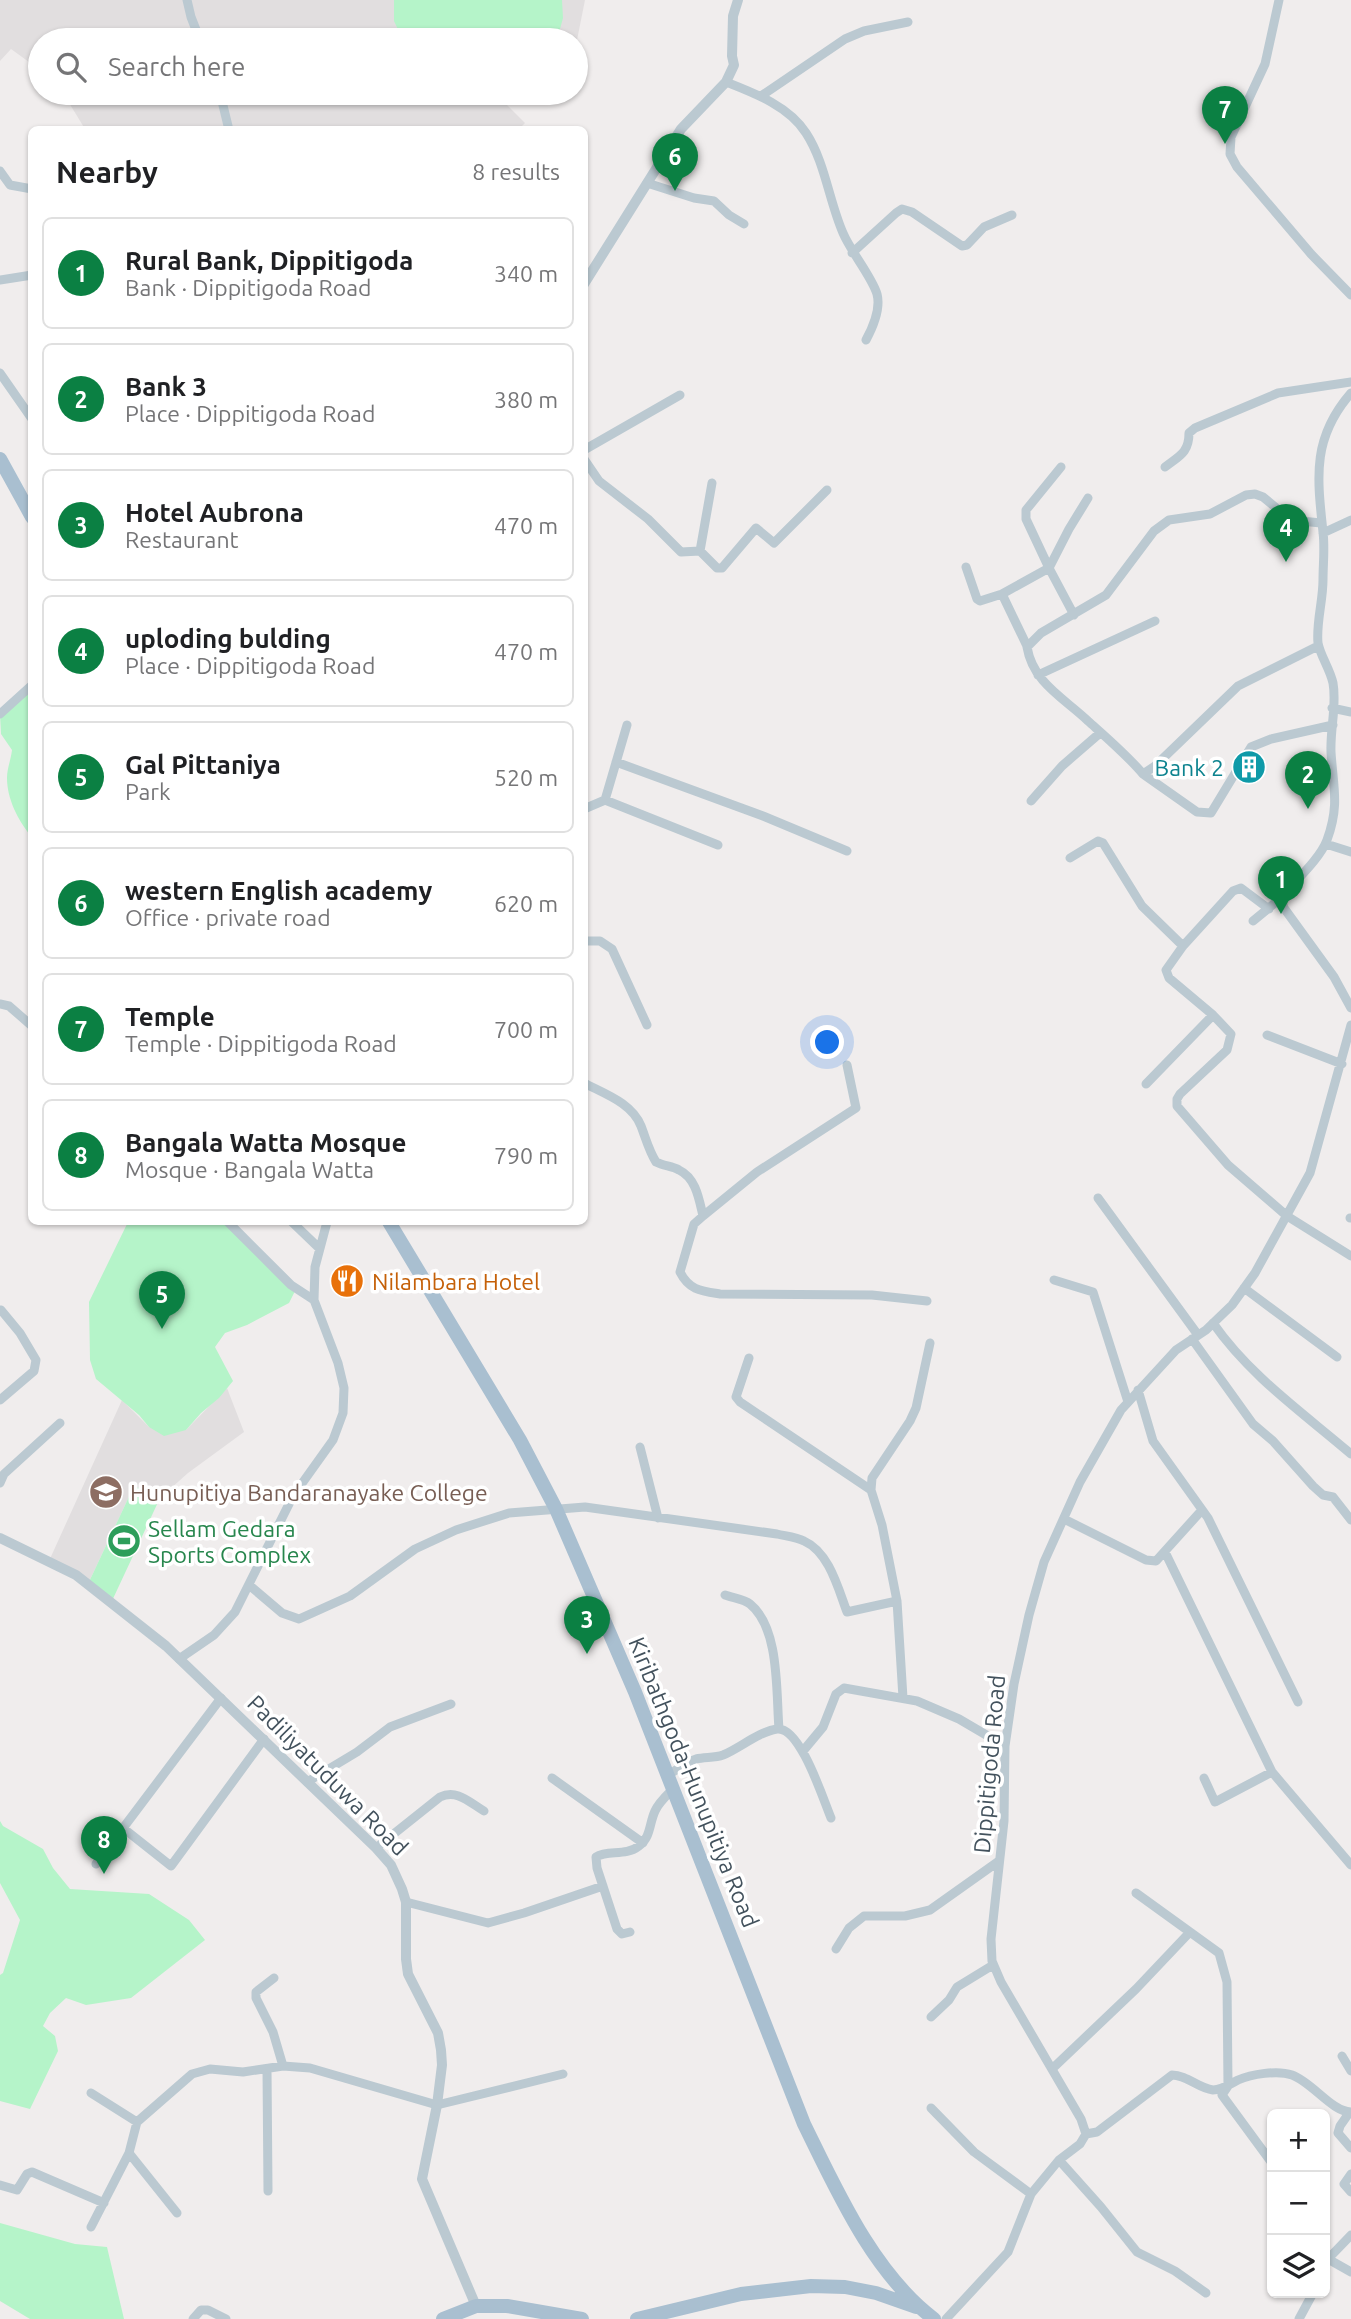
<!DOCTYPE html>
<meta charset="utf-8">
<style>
:root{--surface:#fff;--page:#f2f2f2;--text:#202124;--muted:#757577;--line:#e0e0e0;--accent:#0b8043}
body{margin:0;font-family:Ubuntu,sans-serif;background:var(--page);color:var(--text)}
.controls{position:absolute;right:21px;bottom:21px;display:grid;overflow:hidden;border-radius:10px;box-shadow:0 2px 5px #0004}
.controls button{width:63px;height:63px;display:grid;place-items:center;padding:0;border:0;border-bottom:2px solid var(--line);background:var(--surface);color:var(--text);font:35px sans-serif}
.you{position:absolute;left:828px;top:1043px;width:24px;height:24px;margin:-18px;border:5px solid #fff;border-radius:50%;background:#1a73e8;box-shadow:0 0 0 10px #1a73e833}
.badge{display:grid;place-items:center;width:46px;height:46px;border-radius:50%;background:var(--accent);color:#fff;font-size:23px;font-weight:700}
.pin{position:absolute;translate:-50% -58px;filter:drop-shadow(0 2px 4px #0008)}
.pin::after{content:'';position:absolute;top:37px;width:24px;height:21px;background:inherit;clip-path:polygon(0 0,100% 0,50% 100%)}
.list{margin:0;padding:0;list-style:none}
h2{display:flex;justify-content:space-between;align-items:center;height:91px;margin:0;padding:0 28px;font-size:30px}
h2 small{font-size:23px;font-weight:400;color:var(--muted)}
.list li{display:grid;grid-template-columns:46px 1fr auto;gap:21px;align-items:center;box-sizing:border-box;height:112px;margin:0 14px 14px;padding:0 14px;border:2px solid var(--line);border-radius:10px}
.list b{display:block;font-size:26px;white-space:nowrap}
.list p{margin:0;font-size:23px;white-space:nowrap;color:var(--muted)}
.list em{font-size:23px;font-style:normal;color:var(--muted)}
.icon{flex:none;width:38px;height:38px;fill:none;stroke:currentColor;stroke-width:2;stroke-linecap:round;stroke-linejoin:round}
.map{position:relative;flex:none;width:1351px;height:2319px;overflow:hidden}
.search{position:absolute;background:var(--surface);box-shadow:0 2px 5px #0004;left:28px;top:28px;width:560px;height:77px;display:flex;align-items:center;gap:18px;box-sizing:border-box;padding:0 24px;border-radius:38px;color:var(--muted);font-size:26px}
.panel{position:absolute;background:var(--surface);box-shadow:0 2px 5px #0004;left:28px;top:126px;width:560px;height:1099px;border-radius:10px}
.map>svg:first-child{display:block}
</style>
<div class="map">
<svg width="1351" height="2319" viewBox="0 0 1351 2319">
<rect width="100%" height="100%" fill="#f0eded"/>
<path fill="#e1dedf" d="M0,0H585L576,45V40H40V70L11,49L0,61Z
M63,93H524L507,105L525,123L518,130L482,129L479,127L472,130L85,129Z
M227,1388L244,1432L188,1473L160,1498L134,1486L88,1584L49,1561L122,1400L149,1427L186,1430Z"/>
<path fill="#b5f4c9" d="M394,0H562L563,18L557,40H403L394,21Z
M31,685V836C18,820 7,799 7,778C7,769 11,759 12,750L1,734L0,714Z
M128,1222H225L296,1289L289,1303L247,1325L225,1333L215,1347L233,1381L219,1398L201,1413L186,1430L164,1436L149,1427L139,1415L96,1379L90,1360L89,1302Z
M134,1486L160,1498L111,1603L88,1584Z
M0,1821L3,1826L43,1849L53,1868L70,1889L149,1894L189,1920L205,1940L131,1998L86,2005L66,1998L50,2013L43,2026L55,2036L58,2051L30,2109L0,2101V1975L3,1973L20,1920L0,1883Z
M0,2223L75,2244L107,2247L124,2319H30L0,2301Z"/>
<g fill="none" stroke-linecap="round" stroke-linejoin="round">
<path stroke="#bbc9d1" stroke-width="9" d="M187,0L191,17L200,40
M1279,0L1265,64L1231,137L1230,154L1237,167L1311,254L1351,295
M726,82C754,93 789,106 806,133C825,162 829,201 843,233C851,252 872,277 877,294C881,309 873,327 866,340
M220,93L229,130
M761,96L845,39L864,31L908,22
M0,171L10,185L32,189
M647,183L694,198L714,201L729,215L744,224
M852,253L896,213L902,209L912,212L962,246L967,245L984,227L1012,215
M0,280L32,275
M0,373L32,419
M1351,393C1312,438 1317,476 1323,532C1325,548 1323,564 1323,580C1323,601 1316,623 1318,643C1320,655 1330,669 1333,683C1337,705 1330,729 1331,752C1333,786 1340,805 1327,840C1320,859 1294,882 1281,898L1284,908L1334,977L1351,1008
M584,450L680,395
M584,459L599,481L648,519L681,552L700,551L717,568H722L756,528L774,543L827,490
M1165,467C1179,456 1189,453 1189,433L1195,428L1278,393L1351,382
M1323,533L1351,520
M700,551L712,483
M966,567L977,599L980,601L1002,594
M1074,615L1049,568L1069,529L1088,498
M1027,646L1002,594L1049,568L1026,519V510L1061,467
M1318,646L1238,686L1155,766L1143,774C1127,755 1107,738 1088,721C1064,698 1033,683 1027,647L1041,633L1106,595L1154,531L1169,520L1210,514L1246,495L1255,494L1263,497L1291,520L1321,523
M1038,675L1155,621
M1332,708L1351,712
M0,714L32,685
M616,762L763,816L847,851
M1143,774L1197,812L1211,813L1251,747L1271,739L1333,725
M605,800L718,845
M1031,801L1062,766L1100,733
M584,809L605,800L627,725
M1326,844L1351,852
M1070,858L1098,841L1103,843L1142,906L1183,946
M1269,909L1241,888L1233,891L1183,946L1166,970L1169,978L1213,1015L1231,1034L1227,1050L1180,1094L1177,1099V1106L1228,1165L1287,1216L1351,1256
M1253,921L1281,898
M584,941H600L612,949L647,1025
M0,1004L9,1006L32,1026
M1267,1035L1342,1064
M584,1083C605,1094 632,1103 641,1126C646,1139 649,1151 656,1162C664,1166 672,1166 679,1170C696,1178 699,1199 703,1216L757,1172L856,1108L847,1065
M1146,1084L1213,1015
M1098,1198L1198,1335
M703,1216L694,1224L680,1272C689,1290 701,1291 720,1294L872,1295L927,1301
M1350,1218H1351
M228,1222L291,1285L314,1300
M292,1222L319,1248
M1054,1280L1093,1292L1128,1402
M1244,1288L1337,1357
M1213,1323C1250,1376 1302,1412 1351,1454
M1192,1339L1253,1424L1273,1441L1313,1486L1323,1495L1333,1497L1351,1520
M749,1358L736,1397L740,1402L871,1490
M1138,1390L1153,1441L1208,1518L1298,1702
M0,1400L34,1371L36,1360L20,1333L1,1310
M640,1447L658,1518
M0,1483L4,1474L60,1423
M1064,1519L1146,1560L1156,1561L1202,1510
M1165,1552L1272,1772L1351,1865
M249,1585L282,1613L299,1619L350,1596L415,1549L456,1530L509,1513L585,1507L777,1534C785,1536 796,1537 804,1541C829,1552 838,1588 847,1612L897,1601L903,1698
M725,1595C733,1598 744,1599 750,1604C780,1628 776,1693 779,1729
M897,1601L882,1525L871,1490L872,1478L910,1421L916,1408L930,1343
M179,1659L214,1635L235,1612L293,1496L333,1440L343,1413L344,1388L338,1363L314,1300L315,1267L327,1222
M803,1751L823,1727L836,1694L844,1688L917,1701L959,1719L1005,1746
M668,1775C677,1770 686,1762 696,1759C705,1757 715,1758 723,1755C740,1748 758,1732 777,1729C800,1726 823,1799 831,1818
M552,1778L643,1843
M1204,1778L1215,1802L1272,1772
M307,1782L357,1752L390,1727L451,1704
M123,1828L171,1866L264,1739
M376,1848L440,1797C457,1789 469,1802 484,1811
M96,1864L221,1698
M1136,1893L1219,1953L1227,1982L1228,2086L1222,2095L1272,2163
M406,1902L488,1923L524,1913L603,1886
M630,1932L622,1934L617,1929L597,1868L596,1857C608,1849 625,1857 639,1846C651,1837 649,1824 655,1811C659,1802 666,1796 673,1789
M836,1949L849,1928L864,1916H905L930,1910L999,1861
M274,1978L256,1992V1998L273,2032L283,2066
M931,2017L949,2000L957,1987L993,1965
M1342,2056L1351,2071
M267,2069L268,2191
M1052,2069L1136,1989L1190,1932
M91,2093L137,2122L192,2074L210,2069L243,2072L283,2066L310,2068L437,2105L563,2074
M931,2108L974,2152L1031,2194
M1349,2113L1340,2126L1338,2133L1351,2148
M1086,2134L1097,2132L1172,2075C1187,2075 1198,2088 1213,2090C1222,2090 1230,2084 1238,2080C1251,2074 1278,2070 1292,2075C1312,2082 1332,2112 1351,2112
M129,2153L177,2213
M1059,2160L1101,2207L1137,2252L1175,2271L1206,2293
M1351,2174L1344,2184L1351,2192
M0,2185L17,2190L27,2174L32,2172L104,2203
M91,2227L129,2153L137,2122
M1328,2259L1351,2272
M1325,2262L1351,2235
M193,2319L201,2310H208L226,2319
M946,2319L1008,2252L1031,2194L1059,2160L1080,2144L1086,2134L1081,2119L1001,1982L992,1961L991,1939L1004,1821L1005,1746L1014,1684L1029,1615L1044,1562L1080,1482L1121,1410L1176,1350L1206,1330L1232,1305L1255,1273L1310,1173L1351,1025
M1299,2319L1313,2293"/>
<path stroke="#bbc9d1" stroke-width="10" d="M584,284L681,129L726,82L734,65L732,56L733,16L738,0
M0,1538L76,1575L166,1646L376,1848L391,1865L402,1889L406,1902V1959L408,1974L438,2033L441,2050L442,2065L437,2105L422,2179L476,2306"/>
<path stroke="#a9bfd0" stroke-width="14" d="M0,459L32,517
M389,1222L520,1440L556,1509L635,1692L804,2124C837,2191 873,2273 934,2319
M443,2319L476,2306H507L582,2319
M637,2319L741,2294L811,2286L845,2287L876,2293L916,2307"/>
</g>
<defs>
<g id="building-disc" transform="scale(1.75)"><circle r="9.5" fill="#0f9aa8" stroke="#fff"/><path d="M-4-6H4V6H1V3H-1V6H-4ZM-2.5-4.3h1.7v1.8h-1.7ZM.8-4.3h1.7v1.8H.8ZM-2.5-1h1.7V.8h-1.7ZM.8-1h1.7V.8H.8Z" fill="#fff"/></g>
<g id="restaurant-disc" transform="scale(1.75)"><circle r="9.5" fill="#e8710a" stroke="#fff"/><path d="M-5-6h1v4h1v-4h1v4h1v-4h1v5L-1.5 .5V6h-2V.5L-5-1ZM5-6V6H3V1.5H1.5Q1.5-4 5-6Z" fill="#fff"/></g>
<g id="school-disc" transform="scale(1.75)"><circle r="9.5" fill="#8d6e63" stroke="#fff"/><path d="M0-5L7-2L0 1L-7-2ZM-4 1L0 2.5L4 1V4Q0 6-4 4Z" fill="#fff"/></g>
<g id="stadium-disc" transform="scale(1.75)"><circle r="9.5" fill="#2e9e5b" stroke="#fff"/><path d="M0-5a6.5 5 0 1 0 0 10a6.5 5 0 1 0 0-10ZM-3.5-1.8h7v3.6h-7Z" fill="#fff"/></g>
</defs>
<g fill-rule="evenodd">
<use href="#building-disc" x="1249" y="767"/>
<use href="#restaurant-disc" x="347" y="1281"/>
<use href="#school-disc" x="106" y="1492"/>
<use href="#stadium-disc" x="124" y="1541"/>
</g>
<g text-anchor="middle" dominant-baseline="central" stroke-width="7" stroke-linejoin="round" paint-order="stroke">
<g font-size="23" fill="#0d838f" stroke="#fff" text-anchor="end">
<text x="1224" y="767">Bank 2</text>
</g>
<g font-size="23" fill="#c56008" stroke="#fff" text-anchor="start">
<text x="372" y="1281">Nilambara Hotel</text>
</g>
<g font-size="23" fill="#785e54" stroke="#fff" text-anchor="start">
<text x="130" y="1492">Hunupitiya Bandaranayake College</text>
</g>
<g font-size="23" fill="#27864d" stroke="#fff" text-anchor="start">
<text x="148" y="1528">Sellam Gedara<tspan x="148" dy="26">Sports Complex</tspan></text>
</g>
<g font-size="23" fill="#43525d" stroke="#fff">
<text transform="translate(989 1764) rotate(-85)">Dippitigoda Road</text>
<text transform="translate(328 1775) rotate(45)">Padiliyatuduwa Road</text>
<text transform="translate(694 1782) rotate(68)">Kiribathgoda-Hunupitiya Road</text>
</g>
</g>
</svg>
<div class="controls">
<button>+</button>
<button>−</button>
<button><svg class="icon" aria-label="layers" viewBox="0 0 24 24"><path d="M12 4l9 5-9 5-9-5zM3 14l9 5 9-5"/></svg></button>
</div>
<div class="you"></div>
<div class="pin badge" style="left:1281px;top:914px">1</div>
<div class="pin badge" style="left:1308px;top:809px">2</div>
<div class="pin badge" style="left:587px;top:1654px">3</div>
<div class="pin badge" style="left:1286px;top:562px">4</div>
<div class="pin badge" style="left:162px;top:1329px">5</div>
<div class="pin badge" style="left:675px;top:191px">6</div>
<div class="pin badge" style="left:1225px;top:144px">7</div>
<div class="pin badge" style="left:104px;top:1874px">8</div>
<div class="search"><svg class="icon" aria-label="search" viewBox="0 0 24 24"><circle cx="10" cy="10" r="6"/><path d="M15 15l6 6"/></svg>Search here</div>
<section class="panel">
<h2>Nearby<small>8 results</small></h2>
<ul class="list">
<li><span class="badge">1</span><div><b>Rural Bank, Dippitigoda</b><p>Bank · Dippitigoda Road</p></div><em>340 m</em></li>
<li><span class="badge">2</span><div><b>Bank 3</b><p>Place · Dippitigoda Road</p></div><em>380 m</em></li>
<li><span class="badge">3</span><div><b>Hotel Aubrona</b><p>Restaurant</p></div><em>470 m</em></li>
<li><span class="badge">4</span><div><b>uploding bulding</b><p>Place · Dippitigoda Road</p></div><em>470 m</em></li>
<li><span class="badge">5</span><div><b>Gal Pittaniya</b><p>Park</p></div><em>520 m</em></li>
<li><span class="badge">6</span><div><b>western English academy</b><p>Office · private road</p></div><em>620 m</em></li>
<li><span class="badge">7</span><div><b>Temple</b><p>Temple · Dippitigoda Road</p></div><em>700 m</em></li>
<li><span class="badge">8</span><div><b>Bangala Watta Mosque</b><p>Mosque · Bangala Watta</p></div><em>790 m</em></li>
</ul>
</section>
</div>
